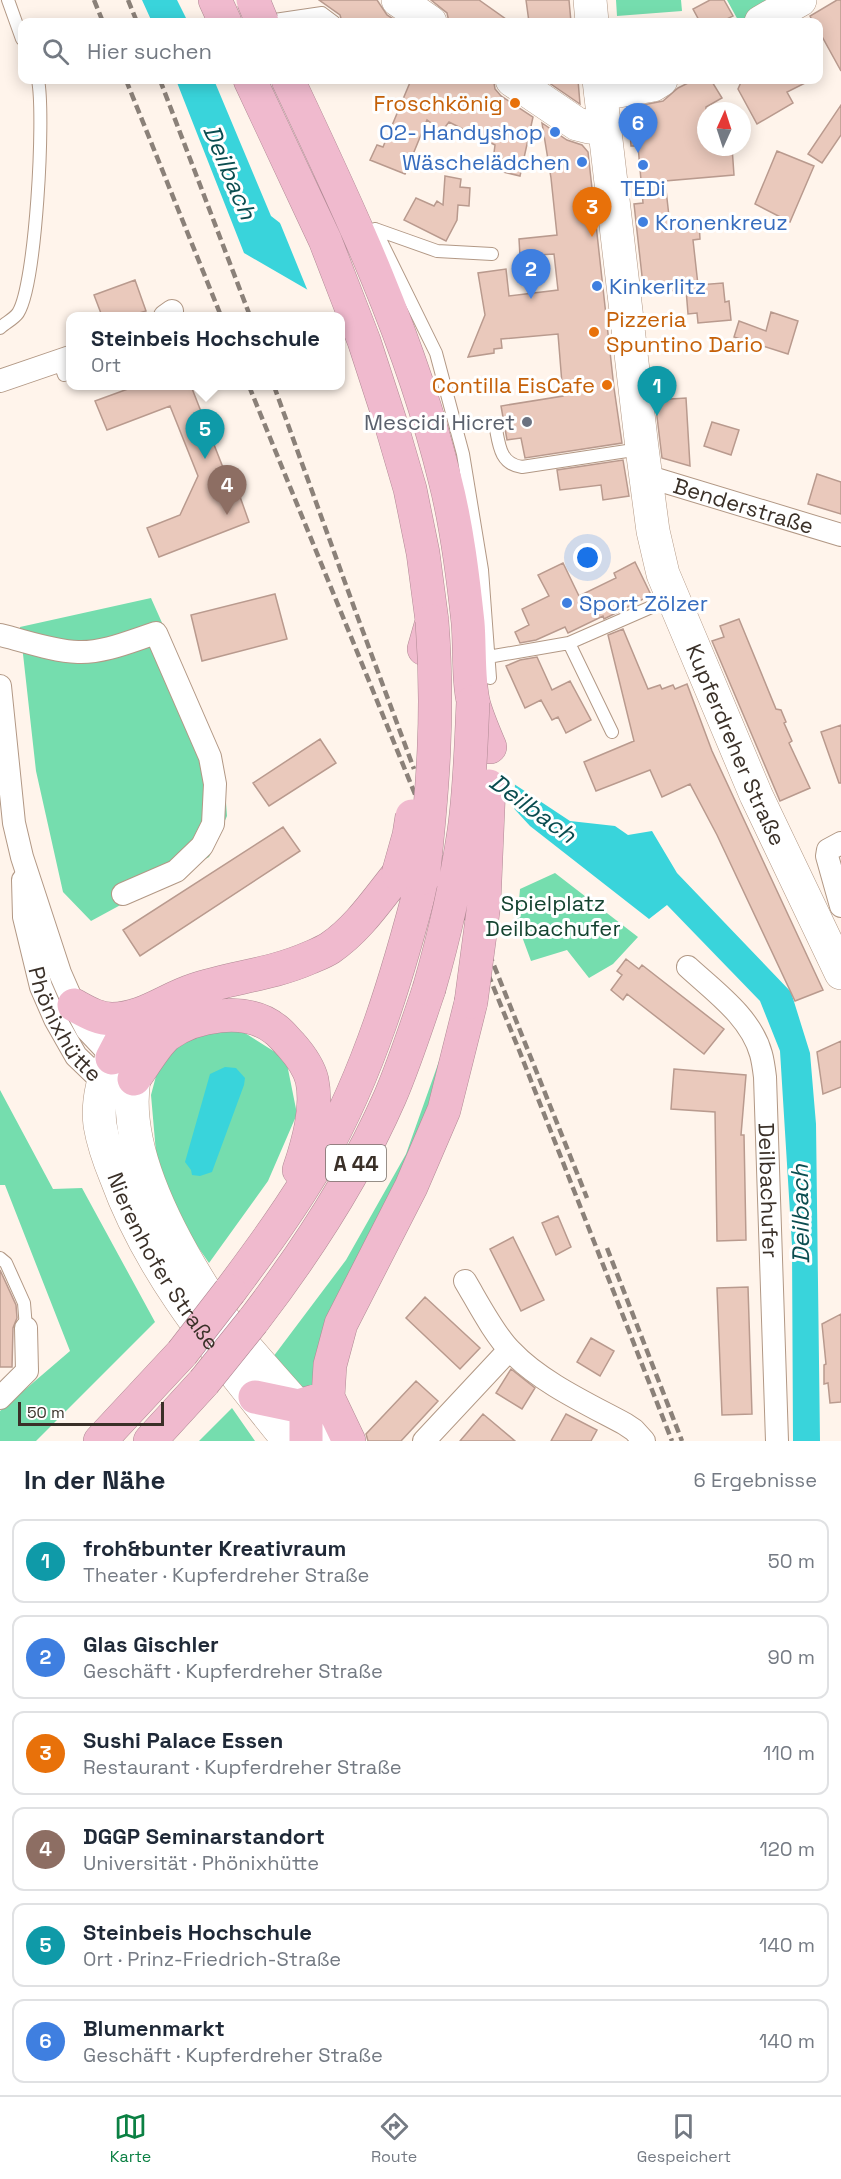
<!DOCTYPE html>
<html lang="de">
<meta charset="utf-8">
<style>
:root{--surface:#fff;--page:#f2f2f3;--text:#1f2937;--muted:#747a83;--line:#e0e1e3;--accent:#0b8043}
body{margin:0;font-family:"Space Grotesk",sans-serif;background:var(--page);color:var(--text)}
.compass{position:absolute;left:697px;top:102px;width:54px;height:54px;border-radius:50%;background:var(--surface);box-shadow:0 3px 15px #0003;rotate:3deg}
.scale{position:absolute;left:18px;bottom:15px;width:146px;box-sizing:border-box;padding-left:6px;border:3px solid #3a3028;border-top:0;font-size:16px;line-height:21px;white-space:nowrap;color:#3a3028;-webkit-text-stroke:4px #fff;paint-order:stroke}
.you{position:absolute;left:588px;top:558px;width:21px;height:21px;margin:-15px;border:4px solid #fff;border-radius:50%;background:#1a73e8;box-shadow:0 0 0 9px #1a73e833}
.badge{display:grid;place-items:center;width:39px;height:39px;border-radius:50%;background:var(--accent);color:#fff;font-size:20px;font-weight:700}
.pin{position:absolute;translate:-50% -50px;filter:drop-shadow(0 2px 3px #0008)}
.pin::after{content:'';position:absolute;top:32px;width:21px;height:18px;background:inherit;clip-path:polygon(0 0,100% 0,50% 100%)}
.popup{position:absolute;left:66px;top:312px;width:279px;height:78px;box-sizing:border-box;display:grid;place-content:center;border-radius:12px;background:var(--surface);filter:drop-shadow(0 2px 4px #0005);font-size:20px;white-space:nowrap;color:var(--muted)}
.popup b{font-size:22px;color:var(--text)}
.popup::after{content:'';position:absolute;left:50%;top:100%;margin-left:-12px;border:12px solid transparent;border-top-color:var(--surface)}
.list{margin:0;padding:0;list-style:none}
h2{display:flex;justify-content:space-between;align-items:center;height:78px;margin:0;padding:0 24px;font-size:26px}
h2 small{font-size:20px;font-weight:400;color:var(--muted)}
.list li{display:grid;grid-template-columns:39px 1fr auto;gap:18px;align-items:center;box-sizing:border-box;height:84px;margin:0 12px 12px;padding:0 12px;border:2px solid var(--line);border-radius:12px}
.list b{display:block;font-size:22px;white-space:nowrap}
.list p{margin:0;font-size:20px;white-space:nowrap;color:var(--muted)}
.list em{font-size:20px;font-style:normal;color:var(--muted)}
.icon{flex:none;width:33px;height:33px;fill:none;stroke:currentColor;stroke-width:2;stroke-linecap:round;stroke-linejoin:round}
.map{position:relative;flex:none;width:841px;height:1441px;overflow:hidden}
.search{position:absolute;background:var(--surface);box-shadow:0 3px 15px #0003;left:18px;right:18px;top:18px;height:66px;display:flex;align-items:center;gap:15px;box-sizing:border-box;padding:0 21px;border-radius:12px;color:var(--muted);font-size:22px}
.sheet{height:654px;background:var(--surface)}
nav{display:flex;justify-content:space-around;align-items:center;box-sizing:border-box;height:84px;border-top:2px solid var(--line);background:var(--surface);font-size:16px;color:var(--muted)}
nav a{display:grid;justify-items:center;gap:3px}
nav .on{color:var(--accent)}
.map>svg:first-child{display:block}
</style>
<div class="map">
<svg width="841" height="1441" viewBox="0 0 841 1441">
<rect width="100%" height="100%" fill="#fff4eb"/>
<path fill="#75ddae" d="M616,0H681L682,11L617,16Z
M727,0H778L739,22Z
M151,598L219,751L224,776L227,816L209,857L91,921L63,892L36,771L20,627Z
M555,873L638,937L613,964L589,978L567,950L531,961L517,923L520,889Z
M459,1005L458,1032L313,1389L305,1392L273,1357L346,1260L406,1154Z
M237,1028L286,1059L297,1114L268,1181L209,1263L180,1221L157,1164L151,1095L161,1057L193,1036Z
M0,1090L53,1189L82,1188L155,1322L36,1441H0V1411L70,1351L5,1185H0Z
M232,1408L255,1441H199Z"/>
<path fill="#39d4db" d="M142,0H177L188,22H152Z
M176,80H214L271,216L293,233L351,267L505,778L570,821L615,826L628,835L652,831L677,873L791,992L810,1053L816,1124L820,1441H793L792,1245L780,1051L760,1001L667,905L649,919L530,826L462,752L423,518L340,316L320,297L244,253Z
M225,1067L236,1068L245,1078L244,1085L212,1172L200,1176L192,1175L191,1170L185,1162L210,1074Z"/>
<path fill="#fff4eb" d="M278,218L294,231L353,265L385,331L443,513L462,635L507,777L515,782L514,813L459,753L420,519L340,331V316H330L318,299L309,294Z"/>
<path fill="#eac9bc" stroke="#b99a8e" stroke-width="1.5" d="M319,0H377L387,15L398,22H342L340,15Z
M431,0H479L510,22H449L447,13Z
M526,0H569L571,22H529Z
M710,0H724L733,16L721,22H700L693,9Z
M837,0H841V71L819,31V22H813L810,16Z
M411,80H490L494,83L495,89L501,96L533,117L520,176L499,171L502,155L494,153L495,145L449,122L442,131L427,120L405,174L370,160L377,145L383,147Z
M545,80H578L580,104Z
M694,80H711L722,98L706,107V147H732L734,175L665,181L670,225L699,222L700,239L693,240L698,285L723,283L725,302L729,301L731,320L698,323L697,313L688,314L686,289L644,294L634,204L643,203L638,146H631L628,108L663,101L678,88Z
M742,80H811L787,92L793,103L757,124L738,89Z
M841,105V135L822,163L808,154Z
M542,123L567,140L582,145L588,152L614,388L622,443L525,458L521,438L507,440L501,406L563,396L558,334L501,339L502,348L494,349V353L468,357L485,315L478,273L506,269L509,296L558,290L554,254L520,256L519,239L557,235L551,178Z
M777,151L814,166L790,222L755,204Z
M445,176L461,179L460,187L470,188L469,206L458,205L457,220L446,241L404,220L416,198L434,206L437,201L443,205Z
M135,280L146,311L129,316H102L94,295Z
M771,312L798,321L788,354L734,337L739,321L766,331Z
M136,386H191L233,493L238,491L249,522L159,557L147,528L180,515L198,476L170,406L107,430L95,401Z
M686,398L690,466L662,458L655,400Z
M712,422L739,430L731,455L704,446Z
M623,460L629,496L603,500L601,485L560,490L557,470Z
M817,474L841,482V514L808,504Z
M635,562L651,595L616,613L604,619L603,616L568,633L565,627L536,640L520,643L515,632L529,625L522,609L549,596L538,575L563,563L579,596L616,578L614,573Z
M275,594L287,639L202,661L191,615Z
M739,619L776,709L781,710L786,722L784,723L792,741L789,743L810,788L780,801L712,641L724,637L720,626Z
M623,629L648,689L660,685L662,689L673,685L675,689L687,684L712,751L823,990L795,1001L717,835L690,784L662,797L650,770L596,791L584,762L634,741L608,635Z
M537,657L552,690L570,681L591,720L566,733L558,717L552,720L541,700L525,708L506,666L520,660Z
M841,725V783H839L821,732Z
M320,739L336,763L269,806L253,783Z
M283,827L300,851L140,956L123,930Z
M626,959L639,969L642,965L724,1029L704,1054L627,994L623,1000L611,990L622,975L617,971Z
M841,1041V1087L823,1094L817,1052Z
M674,1069L746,1075L741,1135H744L746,1240L717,1241L715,1112L671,1109Z
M558,1216L571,1247L556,1255L542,1223Z
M513,1237L544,1300L521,1311L490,1249Z
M0,1270L16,1305L17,1318L13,1328L12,1367H0Z
M748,1287L752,1414L722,1415L717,1288Z
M425,1297L480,1348L460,1369L406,1318Z
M841,1314V1402L830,1403L828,1383L824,1384V1365L826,1364L822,1324Z
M591,1338L614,1351L600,1376L577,1362Z
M511,1369L535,1388L522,1409L496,1393Z
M416,1381L438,1401L401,1441H368L366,1434Z
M483,1414L515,1441H460Z
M566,1414L597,1430L591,1441H551Z"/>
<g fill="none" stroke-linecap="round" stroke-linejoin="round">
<g stroke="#b29885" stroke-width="14">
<path id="lane" d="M8,0L22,39
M261,22L322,13L334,22
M375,229L436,353L463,454L482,570L490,678
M375,229L437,251L492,254
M0,328C5,323 14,319 18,313C36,285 45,115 38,80
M59,361L64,375
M495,424C499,443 499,464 522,467L640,449
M569,643L612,732
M488,657L569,643L672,598
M0,1258L6,1263L24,1303L26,1328"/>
</g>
<g stroke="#b29885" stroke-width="24">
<g id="street">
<path d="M165,316L172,311"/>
<path d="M0,381L70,357"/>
<path id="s1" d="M646,476L841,535"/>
<path d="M0,635C25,641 52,651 78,652C104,653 131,641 156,633L210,757L215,784L213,824L202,846L176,871L123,894"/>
<path d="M0,686L14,823L22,857L60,973L74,1005L87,1030L120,1065"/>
<path d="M841,843L828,850L827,856L841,906"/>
<path id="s2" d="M23,880L24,917L41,987L55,1019L76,1056L102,1081L116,1080"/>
<path id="s3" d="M688,967C714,991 751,1017 761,1054C763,1061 764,1069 765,1077L777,1441"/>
<path d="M465,1281C477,1301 495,1336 511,1351C540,1382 588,1404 625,1424L634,1430L644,1441"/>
<path d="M0,1398L27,1371L26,1328"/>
<path d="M424,1441L509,1350"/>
</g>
</g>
<g stroke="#b29885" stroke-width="34">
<g id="secondary">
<path d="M398,0L430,22"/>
<path d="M590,0L592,22"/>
<path d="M761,22L800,0"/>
<path d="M512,80L577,124L589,127L604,128"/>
<path id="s4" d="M599,80L642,448L653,531L663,574L756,795L841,973"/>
<path d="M601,94L653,85L661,80"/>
<path id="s5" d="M112,1058C103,1079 97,1102 100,1125C103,1143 109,1160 116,1177C152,1277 224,1359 289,1441"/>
<path d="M134,1079C122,1150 171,1238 208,1296C216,1307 223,1320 231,1330C262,1368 296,1403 327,1441"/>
</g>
</g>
<g stroke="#b08a94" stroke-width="34">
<path id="highway" d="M215,0L225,22
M250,80L325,240L364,341L391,424L410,489L423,553L432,621L424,649
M288,80C349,209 411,340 445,480C457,526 463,576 468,623C470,646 468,684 474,705C478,719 484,733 490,747
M74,1005C87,1012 98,1019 112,1019C143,1019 166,999 194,990C232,977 270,975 309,958C316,955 324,952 330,948C358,929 377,900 398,874
M112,1058L123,1037L150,1011
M134,1079C143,1067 156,1044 167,1035C195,1015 246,1006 275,1029C281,1033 286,1040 291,1045C299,1054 309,1068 312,1080C318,1109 308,1143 299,1170
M230,1291C262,1248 293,1206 320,1159C369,1072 398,975 423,878
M253,1321C306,1252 355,1177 390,1097C405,1062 417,1025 429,989
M255,1397L298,1406L328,1397
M100,1441L182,1353
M150,1441L204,1382
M306,1441V1415
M349,1441L328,1397L330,1365L341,1324L411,1187L444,1110L471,1002"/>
</g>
<use href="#lane" stroke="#fff" stroke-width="12"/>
<use href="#street" stroke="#fff" stroke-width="22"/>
<use href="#secondary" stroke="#fff" stroke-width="33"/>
<use href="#highway" stroke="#f0bace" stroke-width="33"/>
<path stroke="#8b8179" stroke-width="4.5" stroke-dasharray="9 4.5" stroke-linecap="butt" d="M94,0L103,22
M128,0L137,22
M126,80L221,316
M160,80L250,316
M249,386L519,1050L672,1441
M274,386L355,610L414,769
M479,928L587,1198
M607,1248L682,1441"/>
<g stroke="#b08a94" stroke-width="34" stroke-linecap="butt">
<path id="highway-bridge" d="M253,0L262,22
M398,874L409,835L412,816
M423,878C433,789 439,711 432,621
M429,989C444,937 456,885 464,831C470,789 471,745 473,702
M471,1002L484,904L489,786
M182,1353L230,1291
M204,1382L253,1321"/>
</g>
<use href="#highway-bridge" stroke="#f0bace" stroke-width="33"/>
</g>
<g fill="#e8710a" stroke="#fff" stroke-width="2">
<circle cx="515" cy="103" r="6"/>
<circle cx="594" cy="332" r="6"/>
<circle cx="607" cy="385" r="6"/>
</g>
<g fill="#3f7fe0" stroke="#fff" stroke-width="2">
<circle cx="555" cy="132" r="6"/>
<circle cx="582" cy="162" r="6"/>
<circle cx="643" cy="165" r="6"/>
<circle cx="643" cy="222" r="6"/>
<circle cx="597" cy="286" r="6"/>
<circle cx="567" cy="603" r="6"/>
</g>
<circle fill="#6b7280" stroke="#fff" stroke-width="2" cx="527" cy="422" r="6"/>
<g text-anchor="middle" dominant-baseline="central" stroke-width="6" stroke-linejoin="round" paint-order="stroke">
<rect fill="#fff" stroke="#756e68" stroke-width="1.5" x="326" y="1145" width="60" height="36" rx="4.5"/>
<g font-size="21" font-weight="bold" fill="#3a3028">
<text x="356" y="1163">A 44</text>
</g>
<g font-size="22" fill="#c56008" stroke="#fff" text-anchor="end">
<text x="503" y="103">Froschkönig</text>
<text x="606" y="319" text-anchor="start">Pizzeria<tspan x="606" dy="25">Spuntino Dario</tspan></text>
<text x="595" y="385">Contilla EisCafe</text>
</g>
<g font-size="22" fill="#366cbe" stroke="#fff" text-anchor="start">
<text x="543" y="132" text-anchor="end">O2- Handyshop</text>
<text x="570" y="162" text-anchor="end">Wäschelädchen</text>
<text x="643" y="188" text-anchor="middle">TEDi</text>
<text x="655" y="222">Kronenkreuz</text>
<text x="609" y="286">Kinkerlitz</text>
<text x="579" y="603">Sport Zölzer</text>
</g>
<g font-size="22" fill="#5b616d" stroke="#fff" text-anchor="end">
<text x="515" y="422">Mescidi Hicret</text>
</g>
<g font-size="22" fill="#3a3028" stroke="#fff">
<text stroke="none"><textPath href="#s1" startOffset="102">Benderstraße</textPath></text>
<text stroke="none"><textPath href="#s4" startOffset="684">Kupferdreher Straße</textPath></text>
<text stroke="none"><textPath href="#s2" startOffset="153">Phönixhütte</textPath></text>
<text stroke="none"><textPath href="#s3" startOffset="252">Deilbachufer</textPath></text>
<text stroke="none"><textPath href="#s5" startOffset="220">Nierenhofer Straße</textPath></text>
</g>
<g font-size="22" fill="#144330" stroke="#fff">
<text x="553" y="903">Spielplatz<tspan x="553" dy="25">Deilbachufer</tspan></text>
</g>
<g font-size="24" font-style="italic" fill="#0a4d50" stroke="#fff">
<text transform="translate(230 172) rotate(67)">Deilbach</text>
<text transform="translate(533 808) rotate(36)">Deilbach</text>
<text transform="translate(800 1214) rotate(-91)">Deilbach</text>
</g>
</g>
</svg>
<svg class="compass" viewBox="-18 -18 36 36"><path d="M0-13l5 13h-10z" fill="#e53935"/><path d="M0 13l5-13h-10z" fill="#747a83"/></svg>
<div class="scale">50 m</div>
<div class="you"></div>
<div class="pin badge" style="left:657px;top:416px;background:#0f9aa8">1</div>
<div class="pin badge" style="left:531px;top:299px;background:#3f7fe0">2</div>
<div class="pin badge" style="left:592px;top:237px;background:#e8710a">3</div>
<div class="pin badge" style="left:227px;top:515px;background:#8d6e63">4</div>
<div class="pin badge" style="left:205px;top:459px;background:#0f9aa8">5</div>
<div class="popup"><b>Steinbeis Hochschule</b>Ort</div>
<div class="pin badge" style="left:638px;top:153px;background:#3f7fe0">6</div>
<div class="search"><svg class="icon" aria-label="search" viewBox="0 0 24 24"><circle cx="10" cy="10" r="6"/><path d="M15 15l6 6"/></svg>Hier suchen</div>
</div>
<section class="sheet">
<h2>In der Nähe<small>6 Ergebnisse</small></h2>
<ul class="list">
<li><span class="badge" style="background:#0f9aa8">1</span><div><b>froh&amp;bunter Kreativraum</b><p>Theater · Kupferdreher Straße</p></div><em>50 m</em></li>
<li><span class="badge" style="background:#3f7fe0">2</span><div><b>Glas Gischler</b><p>Geschäft · Kupferdreher Straße</p></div><em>90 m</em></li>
<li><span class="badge" style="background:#e8710a">3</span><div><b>Sushi Palace Essen</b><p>Restaurant · Kupferdreher Straße</p></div><em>110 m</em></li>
<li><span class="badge" style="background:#8d6e63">4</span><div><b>DGGP Seminarstandort</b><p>Universität · Phönixhütte</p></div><em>120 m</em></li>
<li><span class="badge" style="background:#0f9aa8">5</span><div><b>Steinbeis Hochschule</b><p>Ort · Prinz-Friedrich-Straße</p></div><em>140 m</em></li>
<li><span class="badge" style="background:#3f7fe0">6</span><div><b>Blumenmarkt</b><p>Geschäft · Kupferdreher Straße</p></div><em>140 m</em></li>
</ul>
</section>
<nav>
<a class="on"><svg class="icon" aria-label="map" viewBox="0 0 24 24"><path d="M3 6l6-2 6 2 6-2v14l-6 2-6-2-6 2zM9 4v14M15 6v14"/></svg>Karte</a>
<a><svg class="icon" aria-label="directions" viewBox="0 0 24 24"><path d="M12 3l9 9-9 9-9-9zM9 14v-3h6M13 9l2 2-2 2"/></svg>Route</a>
<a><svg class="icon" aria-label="saved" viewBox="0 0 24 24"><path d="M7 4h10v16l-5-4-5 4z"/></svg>Gespeichert</a>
</nav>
